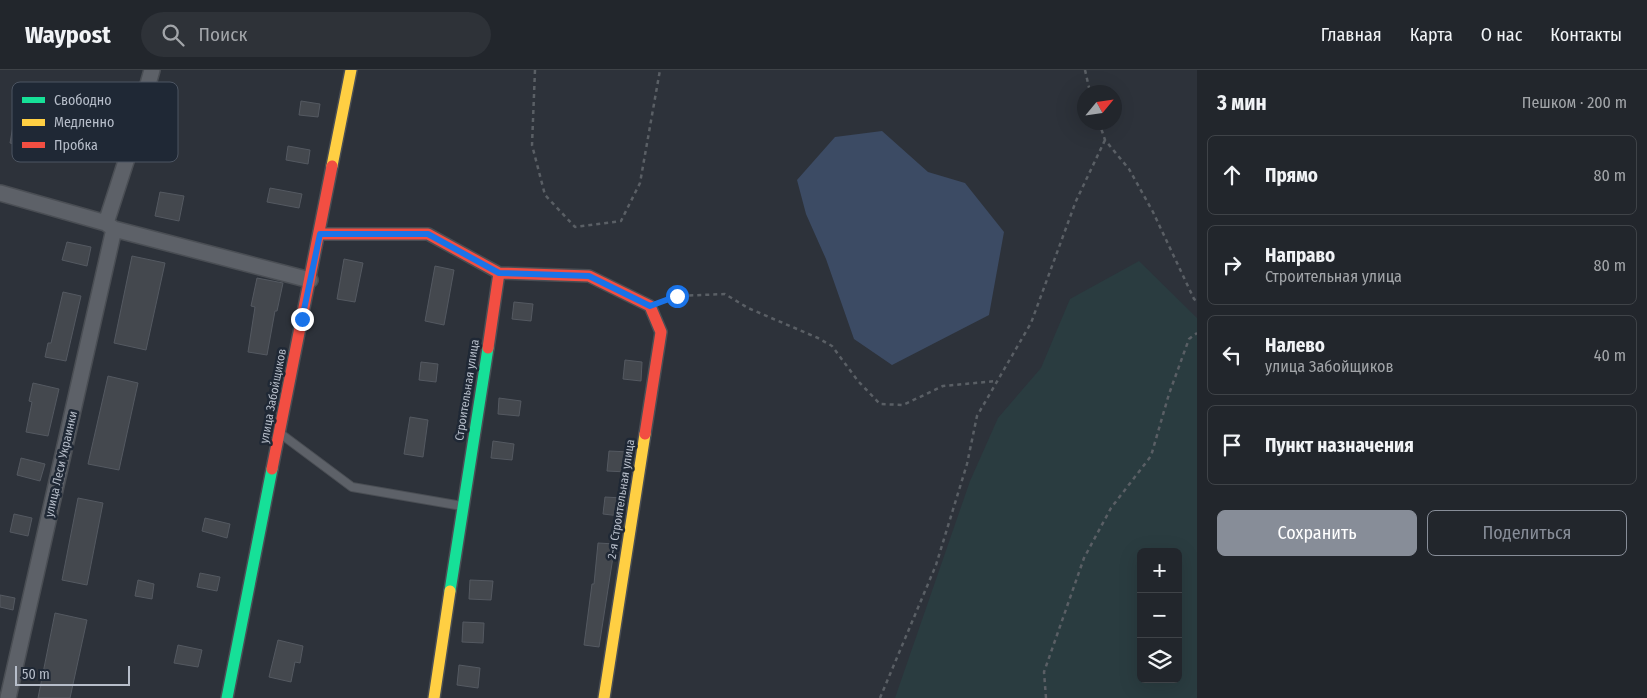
<!DOCTYPE html>
<html lang="ru">
<meta charset="utf-8">
<style>
:root{--surface:#22262c;--page:#2e3238;--text:#f1f3f6;--muted:#a2a5a9;--line:#3f4348;--accent:#878d98}
body{margin:0;font-family:"Fira Sans Condensed",sans-serif;background:var(--page);color:var(--text)}
.controls{position:absolute;right:15px;bottom:15px;display:grid;overflow:hidden;border-radius:8px;box-shadow:0 5px 20px #0002}
.controls button{width:45px;height:45px;display:grid;place-items:center;padding:0;border:0;border-bottom:1px solid var(--line);background:var(--surface);color:var(--text);font:25px sans-serif}
.compass{position:absolute;left:1077px;top:15px;width:45px;height:45px;border-radius:50%;background:var(--surface);box-shadow:0 5px 20px #0002;rotate:61deg}
.scale{position:absolute;left:15px;bottom:12px;width:115px;box-sizing:border-box;padding-left:5px;border:2px solid #b7beca;border-top:0;font-size:14px;line-height:18px;white-space:nowrap;color:#b7beca;-webkit-text-stroke:4px #1f2835;paint-order:stroke}
.stop{position:absolute;width:15px;height:15px;margin:-11px;border:4px solid #1a73e8;border-radius:50%;background:#fff}
.stop.end{background:#1a73e8;border-color:#fff;box-shadow:0 1px 5px #0008}
.list{margin:0;padding:0;list-style:none}
h2{display:flex;justify-content:space-between;align-items:center;height:65px;margin:0;padding:0 20px;font-size:21px}
h2 small{font-size:16px;font-weight:400;color:var(--muted)}
.list li{display:grid;grid-template-columns:32px 1fr auto;gap:15px;align-items:center;box-sizing:border-box;height:80px;margin:0 10px 10px;padding:0 10px;border:1px solid var(--line);border-radius:8px}
.list b{display:block;font-size:19px;white-space:nowrap}
.list p{margin:0;font-size:16px;white-space:nowrap;color:var(--muted)}
.list em{font-size:16px;font-style:normal;color:var(--muted)}
.actions{display:flex;gap:10px;padding:15px 20px}
.actions a{flex:1;padding:11px 0;border:1px solid var(--accent);border-radius:8px;text-align:center;font-size:18px;color:var(--accent)}
.actions .main{background:var(--accent);color:#fff}
.icon{flex:none;width:28px;height:28px;fill:none;stroke:currentColor;stroke-width:2;stroke-linecap:round;stroke-linejoin:round}
.map{position:relative;flex:none;width:1197px;height:628px;overflow:hidden}
header{display:flex;align-items:center;gap:30px;box-sizing:border-box;height:70px;padding:0 25px;background:var(--surface);border-bottom:1px solid var(--line)}
header strong{font-size:24px}
nav{display:flex;gap:28px;margin-inline-start:auto;font-size:18px}
.search{width:350px;height:45px;background:var(--page);display:flex;align-items:center;gap:12px;box-sizing:border-box;padding:0 18px;border-radius:28px;color:var(--muted);font-size:19px}
main{display:flex}
aside{flex:1;background:var(--surface)}
.map>svg:first-child{display:block}
</style>
<header>
<strong>Waypost</strong>
<div class="search"><svg class="icon" aria-label="search" viewBox="0 0 24 24"><circle cx="10" cy="10" r="6"/><path d="M15 15l6 6"/></svg>Поиск</div>
<nav><a>Главная</a><a>Карта</a><a>О нас</a><a>Контакты</a></nav>
</header>
<main>
<div class="map">
<svg width="1197" height="628" viewBox="0 0 1197 628">
<rect width="100%" height="100%" fill="#2d323a"/>
<path fill="#2a3c40" fill-rule="evenodd" d="M1139,191L1197,248V628H895L970,411L998,348L1041,298L1070,229ZM1141,482H1178V609H1141Z"/>
<path fill="#3c4b64" d="M882,61L928,102L965,113L1004,162L989,245L892,295L854,269L826,189L806,144L797,110L835,67Z"/>
<path fill="#44484e" stroke="#545961" d="M301,31L320,34L318,47L299,45Z
M15,45L29,47L24,76L10,73Z
M288,76L310,80L308,94L286,90Z
M270,118L302,124L299,138L267,132Z
M160,122L184,126L179,151L155,146Z
M67,172L91,177L87,196L62,190Z
M132,186L165,193L146,280L114,273Z
M344,189L363,193L355,232L337,229Z
M435,196L454,200L444,255L425,251Z
M257,208L283,213L277,241H275L267,285L248,282L255,237L251,236Z
M63,222L81,226L66,291L45,287L48,273H51Z
M514,232L533,234L531,251L512,249Z
M625,290L642,292L641,311L623,309Z
M421,292L438,294L436,312L419,310Z
M108,306L138,313L119,400L88,394Z
M33,313L59,319L48,366L26,362L32,332L29,331Z
M499,328L521,331L519,346L498,344Z
M410,347L428,350L423,387L404,384Z
M493,371L514,374L512,390L491,388Z
M609,381L630,382L627,402L607,401Z
M21,388L45,394L40,411L17,405Z
M605,427L622,428L620,446L603,444Z
M78,428L103,433L87,515L62,510Z
M14,444L32,448L28,466L10,462Z
M205,448L230,454L227,468L202,461Z
M598,473L615,474L599,577L584,575L592,514H594Z
M200,503L220,507L217,521L197,517Z
M138,510L154,514L152,529L135,526Z
M470,510L493,511L491,530L469,529Z
M0,525L15,528L13,540L0,537Z
M55,543L87,550L70,628H38Z
M463,552L484,553L483,573L462,572Z
M278,570L303,576L300,593L295,592L291,612L269,607Z
M178,575L202,580L198,597L174,593Z
M459,595L480,598L478,618L457,615Z"/>
<g fill="none" stroke-linecap="round" stroke-linejoin="round">
<g stroke="#4a4e54" stroke-width="10">
<path id="lane" d="M281,364L352,417L462,436"/>
</g>
<g stroke="#4a4e54" stroke-width="18">
<path id="street" d="M0,123L106,153L128,85L152,0
M107,154L114,159L310,210
M8,628L114,159"/>
</g>
<g stroke="#4a4e54" stroke-width="14">
<path id="fast" d="M450,521L488,278
M227,628L272,399"/>
</g>
<g stroke="#4a4e54" stroke-width="14">
<path id="slow" d="M332,96L351,0
M434,628L450,521
M604,628L645,364"/>
</g>
<g stroke="#4a4e54" stroke-width="14">
<path id="jam" d="M320,164H428L499,203L488,278
M499,203L589,206L650,236L661,262L645,364
M272,399L332,96"/>
</g>
<path stroke="#5a5f65" stroke-width="2.5" stroke-dasharray="4 4" stroke-linecap="butt" d="M535,0L532,75L545,125L575,157L621,151L640,113L660,0
M1085,0L1090,22
M1099,52L1105,70L1129,99L1153,142L1194,229L1197,231
M666,230L677,226L725,224L748,238L818,268L832,276L858,311L880,334L903,335L943,316L997,311
M880,628L936,495L967,394L977,346L1031,253L1076,131L1105,70
M1046,628L1044,602L1084,488L1111,438L1151,386L1169,324L1189,269L1197,263"/>
<use href="#lane" stroke="#5d6168" stroke-width="8"/>
<use href="#street" stroke="#5d6168" stroke-width="15"/>
<use href="#fast" stroke="#16e098" stroke-width="11"/>
<use href="#slow" stroke="#ffcf43" stroke-width="11"/>
<use href="#jam" stroke="#f24e42" stroke-width="11"/>
</g>
<g fill="none" stroke-linecap="round" stroke-linejoin="round">
<path stroke="#1a73e8" stroke-width="6" d="M302,249L320,164H428L499,203L589,206L650,236L677,226"/>
</g>
<g text-anchor="middle" dominant-baseline="central" stroke-width="5" stroke-linejoin="round" paint-order="stroke">
<g font-size="12" fill="#b7beca" stroke="#1f2835">
<text transform="translate(467 320) rotate(-81)">Строительная улица</text>
<text transform="translate(273 326) rotate(-79)">улица Забойщиков</text>
<text transform="translate(61 394) rotate(-77)">улица Леси Украинки</text>
<text transform="translate(621 429) rotate(-81)">2-я Строительная улица</text>
</g>
</g>
<rect x="12" y="12" width="166" height="80" rx="8" fill="#1f2835" stroke="#4d5562" stroke-width="1"/>
<rect x="22" y="27" width="23" height="6" fill="#16e098"/>
<rect x="22" y="49" width="23" height="7" fill="#ffcf43"/>
<rect x="22" y="72" width="23" height="6" fill="#f24e42"/>
<g font-size="14" fill="#b7beca">
<text x="54" y="35">Свободно</text>
<text x="54" y="57">Медленно</text>
<text x="54" y="80">Пробка</text>
</g>
</svg>
<div class="controls">
<button>+</button>
<button>−</button>
<button><svg class="icon" aria-label="layers" viewBox="0 0 24 24"><path d="M12 4l9 5-9 5-9-5zM3 14l9 5 9-5"/></svg></button>
</div>
<svg class="compass" viewBox="-18 -18 36 36"><path d="M0-13l5 13h-10z" fill="#e53935"/><path d="M0 13l5-13h-10z" fill="#a2a5a9"/></svg>
<div class="scale">50 m</div>
<div class="stop" style="left:677px;top:226px"></div>
<div class="stop end" style="left:302px;top:249px"></div>
</div>
<aside>
<h2>3 мин<small>Пешком · 200 m</small></h2>
<ul class="list">
<li><svg class="icon" aria-label="ahead" viewBox="0 0 24 24"><path d="M12 20V5M6 11l6-6 6 6"/></svg><div><b>Прямо</b></div><em>80 m</em></li>
<li><svg class="icon" aria-label="right" viewBox="0 0 24 24"><path d="M7 20v-9h11M14 6l5 5-5 5"/></svg><div><b>Направо</b><p>Строительная улица</p></div><em>80 m</em></li>
<li><svg class="icon" aria-label="left" viewBox="0 0 24 24"><path d="M17 20v-9H6M10 6l-5 5 5 5"/></svg><div><b>Налево</b><p>улица Забойщиков</p></div><em>40 m</em></li>
<li><svg class="icon" aria-label="arrive" viewBox="0 0 24 24"><path d="M6 21V4h12l-3 4 3 4H6"/></svg><div><b>Пункт назначения</b></div></li>
</ul>
<div class="actions"><a class="main">Сохранить</a><a>Поделиться</a></div>
</aside>
</main>
